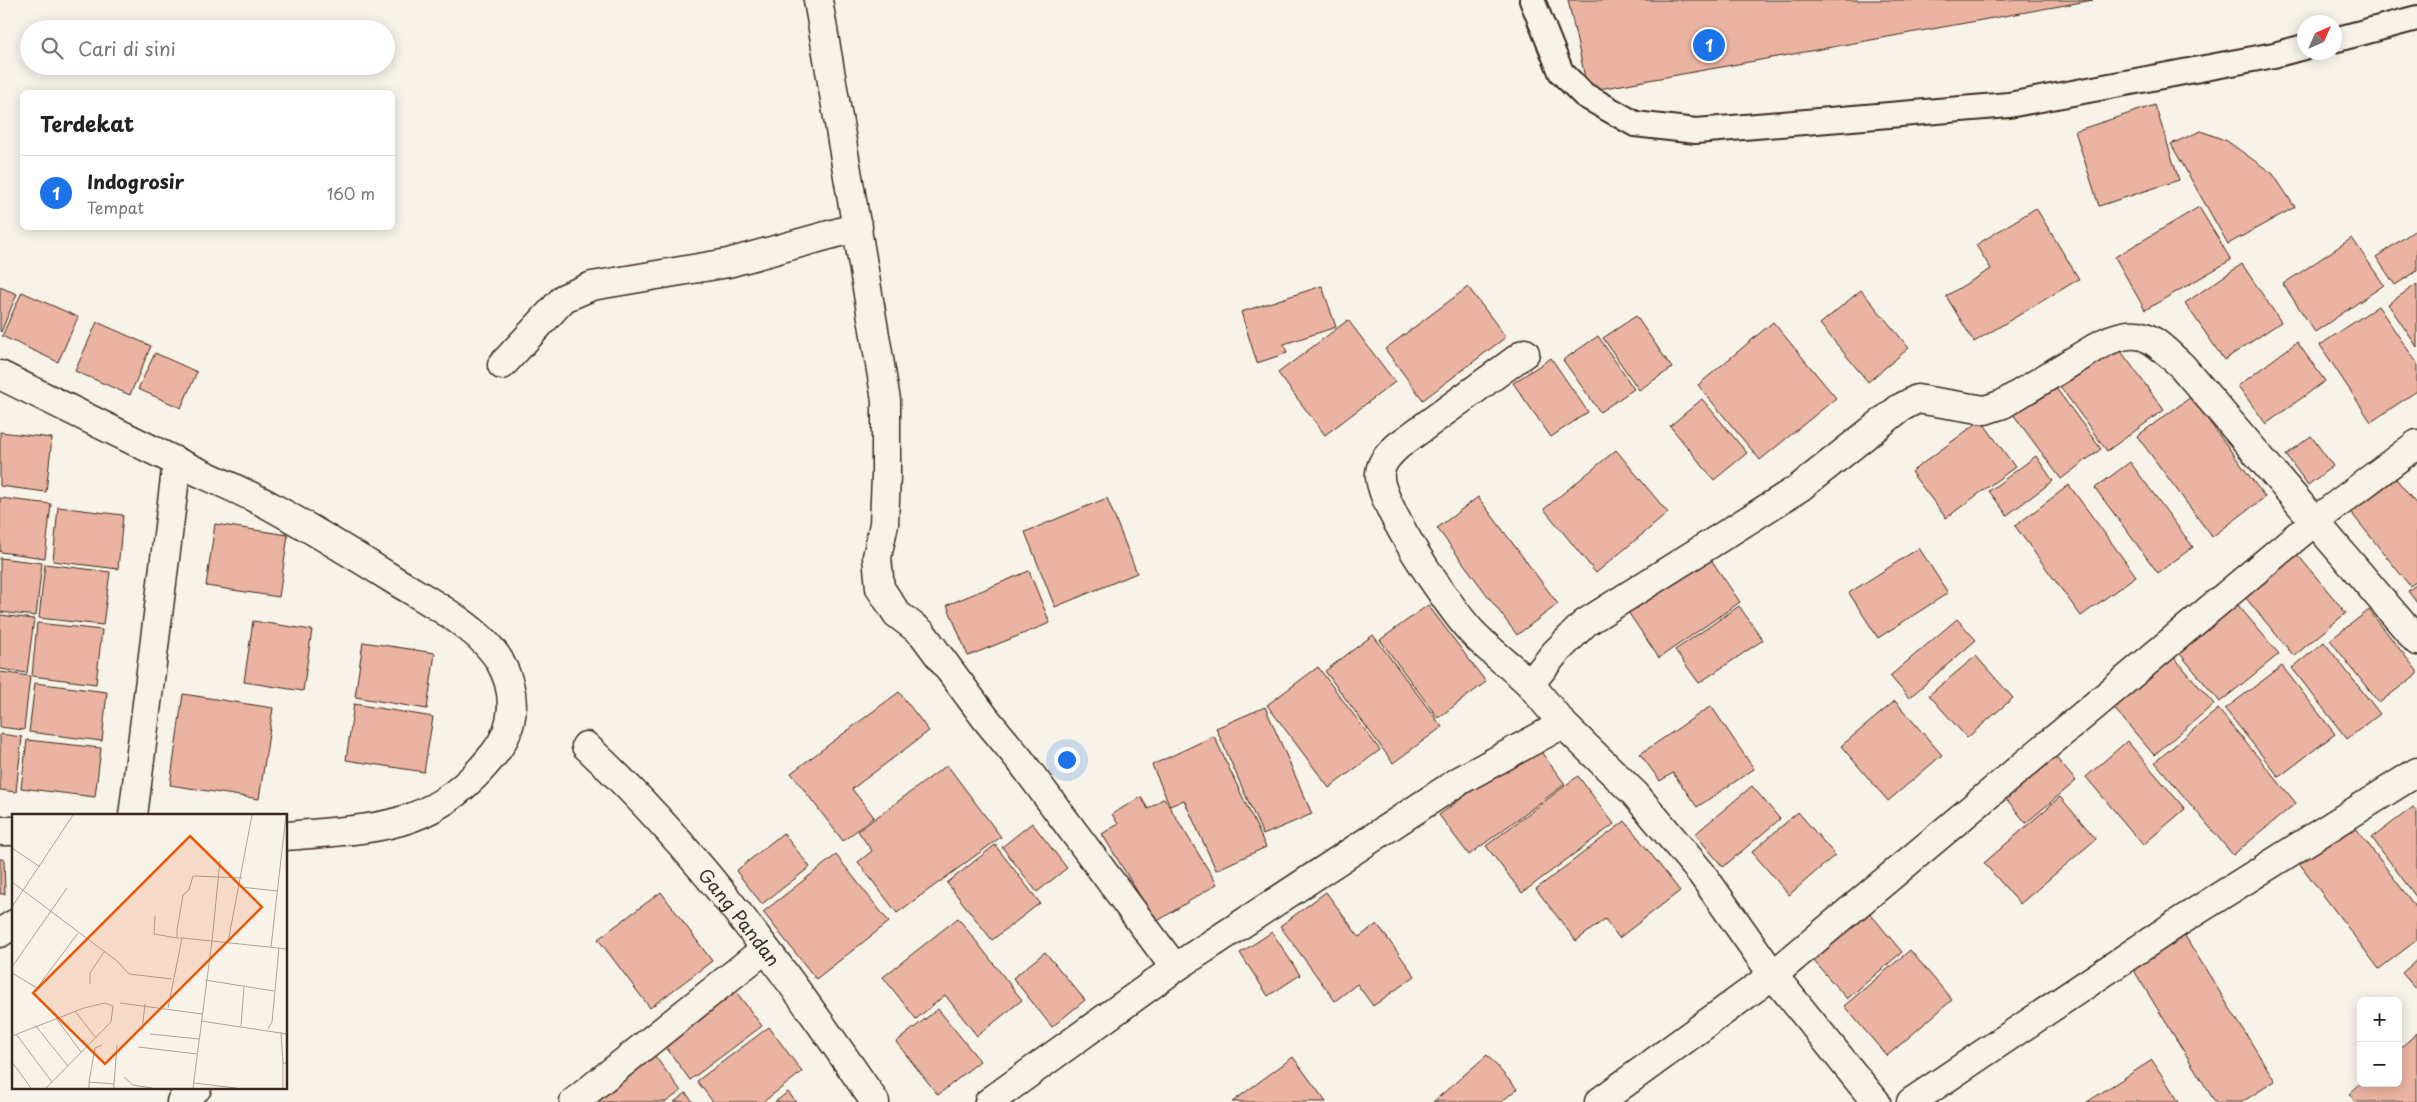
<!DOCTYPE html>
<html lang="id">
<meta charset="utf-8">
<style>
:root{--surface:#fff;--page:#f2f2f2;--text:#222;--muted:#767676;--line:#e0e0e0;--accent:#1a73e8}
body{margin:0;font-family:"Playpen Sans",sans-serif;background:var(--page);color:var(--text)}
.controls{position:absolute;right:15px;bottom:15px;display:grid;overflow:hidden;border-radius:8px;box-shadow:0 2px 12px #0003}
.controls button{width:45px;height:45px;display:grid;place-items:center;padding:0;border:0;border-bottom:1px solid var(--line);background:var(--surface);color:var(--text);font:25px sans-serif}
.compass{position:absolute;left:2297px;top:15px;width:45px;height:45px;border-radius:50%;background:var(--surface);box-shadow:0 2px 12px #0003;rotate:45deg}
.you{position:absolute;left:1066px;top:759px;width:18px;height:18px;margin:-12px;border:4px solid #fff;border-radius:50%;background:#1a73e8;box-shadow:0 0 0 8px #1a73e833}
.badge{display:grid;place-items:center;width:32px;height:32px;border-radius:50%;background:var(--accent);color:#fff;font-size:16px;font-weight:700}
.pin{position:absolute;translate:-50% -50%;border:2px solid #fff;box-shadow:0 1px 5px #0006}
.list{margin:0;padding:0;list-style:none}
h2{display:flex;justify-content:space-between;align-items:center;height:65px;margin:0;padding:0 20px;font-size:21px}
h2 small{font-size:16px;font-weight:400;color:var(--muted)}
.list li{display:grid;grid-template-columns:32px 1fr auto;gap:15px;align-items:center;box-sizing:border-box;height:75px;padding:0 20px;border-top:1px solid var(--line)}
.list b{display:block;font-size:19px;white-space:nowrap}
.list p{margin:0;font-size:16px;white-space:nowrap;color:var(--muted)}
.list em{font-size:16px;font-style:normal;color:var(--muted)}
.icon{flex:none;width:28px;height:28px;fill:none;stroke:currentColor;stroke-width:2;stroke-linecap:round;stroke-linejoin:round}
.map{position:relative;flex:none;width:2417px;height:1102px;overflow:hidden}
.search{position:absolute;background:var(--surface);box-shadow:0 2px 12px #0003;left:20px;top:20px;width:375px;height:55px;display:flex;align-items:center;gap:12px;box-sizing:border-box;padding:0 18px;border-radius:28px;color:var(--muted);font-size:19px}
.panel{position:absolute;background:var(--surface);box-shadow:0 2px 12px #0003;left:20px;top:90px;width:375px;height:140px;border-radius:8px}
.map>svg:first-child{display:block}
</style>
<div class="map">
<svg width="2417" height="1102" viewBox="0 0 2417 1102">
<rect width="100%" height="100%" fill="#f7f3e8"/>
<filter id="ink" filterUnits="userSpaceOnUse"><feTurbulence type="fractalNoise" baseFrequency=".02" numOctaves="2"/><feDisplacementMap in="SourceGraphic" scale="10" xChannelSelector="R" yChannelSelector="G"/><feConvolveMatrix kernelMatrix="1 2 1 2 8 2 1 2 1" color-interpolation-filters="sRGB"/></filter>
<g filter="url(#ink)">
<path fill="#ebb3a1" stroke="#3b2a1e" d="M1568,0H2093L1588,91Z
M2155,105L2179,180L2099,206L2075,131Z
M2201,131L2227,141L2273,174L2295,207L2228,244L2171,144Z
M2199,207L2231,260L2145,310L2115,257Z
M2036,208L2079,279L1974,342L1946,296L1991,269L1976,245Z
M2417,229V271L2395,285L2376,257Z
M2352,238L2384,285L2315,332L2283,284Z
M2242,264L2281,322L2224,360L2185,303Z
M2417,284V347L2388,304Z
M1322,286L1336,327L1284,344L1287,353L1257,363L1241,312Z
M0,287L17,294L1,332L0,331Z
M1468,287L1506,337L1423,400L1385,349Z
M1861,290L1909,348L1868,382L1820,324Z
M22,292L78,317L58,362L2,336Z
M2378,306L2417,363V391L2371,422L2320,345Z
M1636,316L1672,368L1639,390L1603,338Z
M1348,320L1395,382L1325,435L1278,373Z
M97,322L151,346L130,395L75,371Z
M1773,322L1836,398L1760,460L1698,385Z
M1598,336L1634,389L1600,412L1563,360Z
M2297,342L2325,381L2266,424L2238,386Z
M2115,343L2164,410L2107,451L2059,385Z
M155,353L197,372L181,408L138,389Z
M1551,358L1588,412L1551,437L1513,383Z
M2050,380L2101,449L2061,479L2010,410Z
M2191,397L2265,497L2212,537L2137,436Z
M1702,399L1747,453L1714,480L1670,426Z
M1981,420L2015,467L1946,518L1911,472Z
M0,432L52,438L46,492L0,486Z
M2311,436L2333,466L2308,485L2286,455Z
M1616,450L1668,513L1596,573L1544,509Z
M2036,456L2053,481L2007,515L1989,491Z
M2130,462L2193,547L2158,573L2095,488Z
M2393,475L2417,505V581L2410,586L2349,510Z
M2069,485L2136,576L2081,616L2015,526Z
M1478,497L1558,604L1517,635L1437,528Z
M0,498L51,504L45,558L0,552Z
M1107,498L1137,573L1055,607L1025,532Z
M58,507L123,515L118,569L53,561Z
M215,524L288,535L279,597L206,586Z
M1919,548L1948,593L1878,638L1849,593Z
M2292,548L2346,613L2294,656L2240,591Z
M1707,554L1740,602L1659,658L1626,609Z
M0,558L42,563L36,616L0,612Z
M45,564L110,572L103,625L39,618Z
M1029,571L1050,623L968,656L947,605Z
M2417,584V603L2408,591Z
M2233,599L2279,654L2220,702L2175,648Z
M1428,605L1486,682L1438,718L1380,640Z
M1739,606L1763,640L1699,683L1675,650Z
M2369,610L2417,671V674L2379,703L2330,640Z
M0,615L34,619L27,673L0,669Z
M1957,619L1976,640L1909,698L1890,676Z
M253,621L312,630L303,691L244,682Z
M37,623L102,630L96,684L32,676Z
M1373,635L1442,727L1393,763L1325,671Z
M363,642L435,653L427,709L355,697Z
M2324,642L2380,714L2347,739L2292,668Z
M1976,656L2013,698L1967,738L1929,695Z
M2173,656L2214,704L2154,755L2113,707Z
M2282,666L2335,734L2279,777L2225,709Z
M1318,667L1380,750L1329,788L1267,705Z
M0,672L30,676L24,730L0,727Z
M35,683L107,692L102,741L29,732Z
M899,692L929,731L852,789L874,817L843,841L791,773Z
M183,694L273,708L259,799L170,785Z
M1895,701L1942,755L1888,801L1841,746Z
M354,704L433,717L424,772L346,760Z
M1711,706L1754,769L1697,807L1673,773L1660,781L1640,754Z
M1265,707L1312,814L1263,835L1216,728Z
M2218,709L2296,803L2233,855L2155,762Z
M0,734L22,737L16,792L0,790Z
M1214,736L1266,847L1216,870L1184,800L1170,806L1152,765Z
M27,740L101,748L95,797L21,788Z
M2127,741L2185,809L2143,845L2086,777Z
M1535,744L1565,784L1469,855L1439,815Z
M2052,753L2076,781L2026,823L2003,795Z
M947,765L1001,837L897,913L858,862L872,851L858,831Z
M1578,776L1614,824L1522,893L1486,846Z
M1752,786L1780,819L1723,867L1695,834Z
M1141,797L1148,809L1164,798L1217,884L1156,922L1102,834L1118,824L1112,814Z
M2060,797L2096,839L2020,904L1984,863Z
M2413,807L2417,812V898L2372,838Z
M1798,812L1835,855L1789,895L1752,852Z
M1625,821L1680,891L1619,938L1605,919L1576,941L1536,889Z
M1032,823L1067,868L1037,892L1002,847Z
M2353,824L2417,909V940L2379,969L2299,863Z
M783,833L810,867L762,904L736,871Z
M995,845L1040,903L992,940L947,883Z
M836,855L889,922L816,979L763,912Z
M0,859H4L5,894H0Z
M661,892L712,961L650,1008L598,939Z
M1326,892L1359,937L1377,924L1415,976L1373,1006L1357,984L1335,1001L1280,926Z
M1863,905L1902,952L1847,999L1806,952Z
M958,918L1022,1000L977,1036L945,995L916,1019L883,977Z
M1272,932L1300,975L1268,996L1240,953Z
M2185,936L2275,1081L2242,1102H2215L2133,969Z
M1910,950L1952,1000L1887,1056L1844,1006Z
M1045,952L1085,1000L1052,1027L1013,978Z
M2417,960V990L2402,973Z
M734,989L762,1026L690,1080L663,1043Z
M938,1009L980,1061L938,1095L896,1042Z
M769,1027L802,1072L763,1102H713L697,1081Z
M2417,1033V1102H2356L2349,1094L2361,1083H2398V1050Z
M646,1044L681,1091L666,1102H585Z
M1487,1055L1517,1089L1501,1102H1433Z
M1293,1057L1326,1102H1232Z
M2152,1060L2179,1102H2087Z
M788,1092L796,1102H775Z
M686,1093L693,1102H674Z"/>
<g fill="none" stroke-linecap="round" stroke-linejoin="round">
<g stroke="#3b2a1e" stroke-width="28">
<path id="lane" d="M1532,0L1561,72L1584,95L1635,124L1696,131L2009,105L2274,55L2304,47
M2334,40L2417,18"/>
</g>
<g stroke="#3b2a1e" stroke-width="31">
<g id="street">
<path d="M818,0L886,400V475L884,524L877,557L880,588L897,614L922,633L986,719L1020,760L1175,968"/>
<path d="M1525,353L1399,445C1391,452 1381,461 1380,473C1376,501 1449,607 1470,630C1488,650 1511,666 1530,684"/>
<path d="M502,365L564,298L592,286L728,263L858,227"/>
<path d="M0,375C59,404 118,433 177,462C208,477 241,490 272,507C313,530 354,555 394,580C426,600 479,627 499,660C517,691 517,725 494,754C433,831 377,828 286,836"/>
<path d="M1563,724L1530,684L1555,653L1585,623L1799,488L1900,408L1917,399L1985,410L2003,404L2103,343C2143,324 2153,340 2182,366L2417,641"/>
<path id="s1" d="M586,746C698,850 789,976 875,1102"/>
<path d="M133,816L177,462"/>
<path d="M0,831H14"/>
<path d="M0,933L14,924"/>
<path d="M181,1102L197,1088"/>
<path d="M574,1102L765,949"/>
<path d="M989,1102L1175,968L1459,781L1563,724L1635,794L1702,874L1773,975L2315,521L2417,444"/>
<path d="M1599,1102L1773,975L1876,1102"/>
<path d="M1911,1102L2179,922L2417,772"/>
</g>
</g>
<use href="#lane" stroke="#f7f3e8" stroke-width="24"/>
<use href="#street" stroke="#f7f3e8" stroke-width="28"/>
</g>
</g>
<g text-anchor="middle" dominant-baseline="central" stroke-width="4.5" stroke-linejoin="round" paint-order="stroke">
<g font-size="18" fill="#3b2a1e" stroke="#f7f3e8">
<text stroke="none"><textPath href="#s1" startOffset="230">Gang Pandan</textPath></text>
</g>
</g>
<g transform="translate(12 814)">
<rect width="275" height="275" fill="#f7f3e8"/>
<path fill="none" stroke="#aca397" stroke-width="1" d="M0,34L28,53M0,68L105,147L117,160L160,165M228,73L265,77M0,93L61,1M143,102L142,120L165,124M170,124H165V116L171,81L177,76L181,62L230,64M216,128L240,1M259,133L274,1M0,153L55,74M0,159L25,174L66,119M193,166L262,177M78,170V159L92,138M108,189L190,200M156,194L170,124L200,127L208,47M63,197L84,224M44,204L69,238M189,207L275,220M23,211L56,252M229,212L232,173M256,215L260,208L267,134M130,216L133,190M269,218L271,249H275M4,220L40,268M138,220L187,225M0,222L72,194L93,189L101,192L99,208L34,274M126,233L185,240M0,248L19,274M271,249V274M112,263L121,271L140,274M77,268L83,234L90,231M182,269L224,274M102,270L105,231M77,274V268L102,270V274M181,274L200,127L275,135"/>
<path fill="#e8590c" fill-opacity="0.15" stroke="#e8590c" stroke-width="2.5" d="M178,22L250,93L93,250L21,179Z"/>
<rect width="275" height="275" fill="none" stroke="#3b2a1e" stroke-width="2.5"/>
</g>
</svg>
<div class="controls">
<button>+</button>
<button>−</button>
</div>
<svg class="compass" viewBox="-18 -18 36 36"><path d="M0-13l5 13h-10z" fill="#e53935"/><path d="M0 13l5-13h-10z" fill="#767676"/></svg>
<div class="you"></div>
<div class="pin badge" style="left:1709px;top:45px">1</div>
<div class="search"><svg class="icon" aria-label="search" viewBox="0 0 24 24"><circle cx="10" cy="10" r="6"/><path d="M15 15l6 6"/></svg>Cari di sini</div>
<section class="panel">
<h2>Terdekat<small></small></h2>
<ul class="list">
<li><span class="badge">1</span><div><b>Indogrosir</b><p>Tempat</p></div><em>160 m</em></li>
</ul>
</section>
</div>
